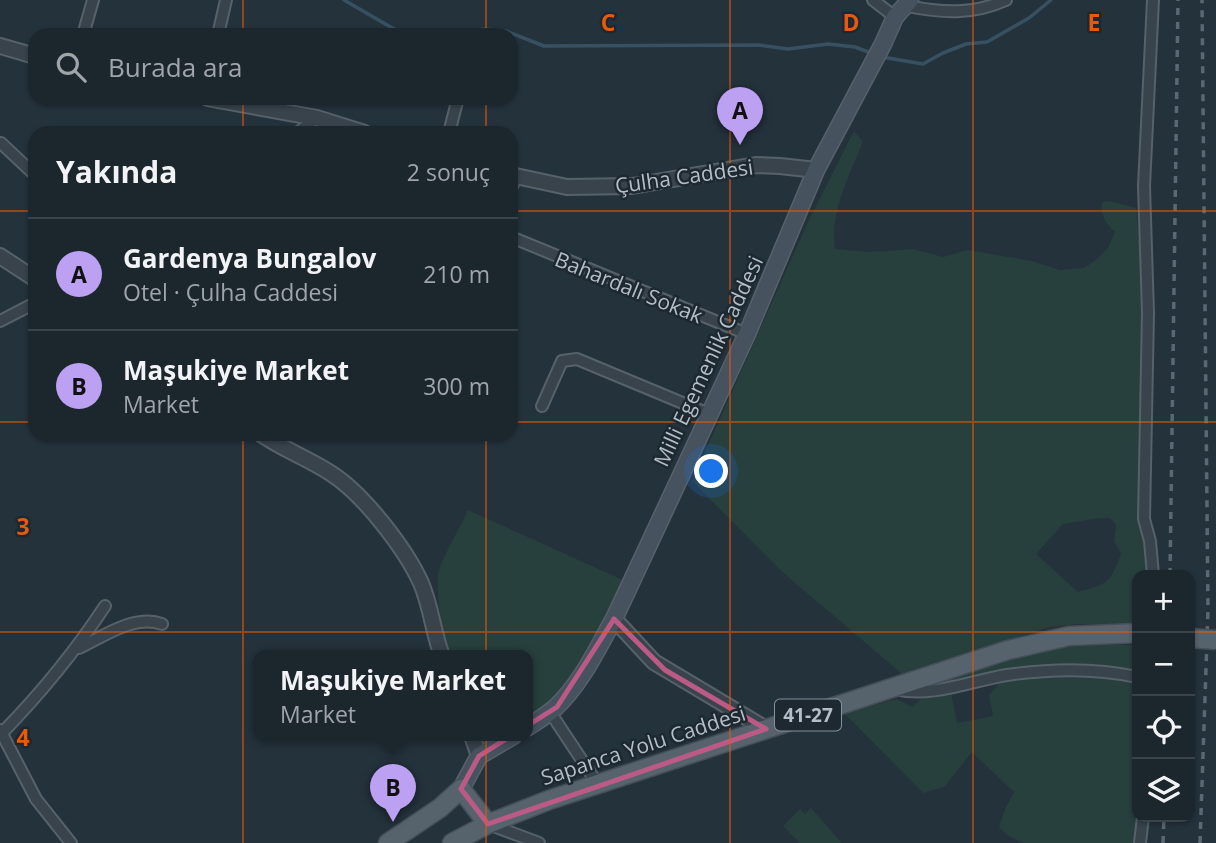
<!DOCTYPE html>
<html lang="tr">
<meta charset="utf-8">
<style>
:root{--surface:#1b262d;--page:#242e35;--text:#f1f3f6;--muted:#a0a5aa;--line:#394349;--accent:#bca0f2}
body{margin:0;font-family:"Open Sans",sans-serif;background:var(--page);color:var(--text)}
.controls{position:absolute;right:21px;bottom:21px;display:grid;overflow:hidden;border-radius:14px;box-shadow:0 2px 5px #0004}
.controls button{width:63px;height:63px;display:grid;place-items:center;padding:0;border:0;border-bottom:2px solid var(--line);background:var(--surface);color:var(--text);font:35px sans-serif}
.you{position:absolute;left:712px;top:472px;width:24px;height:24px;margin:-18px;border:5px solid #fff;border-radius:50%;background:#1a73e8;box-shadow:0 0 0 10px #1a73e833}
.badge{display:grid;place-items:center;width:46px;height:46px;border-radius:50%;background:var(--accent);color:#111;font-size:23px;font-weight:700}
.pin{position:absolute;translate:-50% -58px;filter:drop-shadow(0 2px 4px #0008)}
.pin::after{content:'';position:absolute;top:37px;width:24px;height:21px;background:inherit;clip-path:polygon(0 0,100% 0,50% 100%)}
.popup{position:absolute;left:253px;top:650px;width:280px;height:91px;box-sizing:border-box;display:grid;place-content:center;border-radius:14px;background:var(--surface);filter:drop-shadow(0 2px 5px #0005);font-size:23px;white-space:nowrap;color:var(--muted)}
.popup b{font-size:26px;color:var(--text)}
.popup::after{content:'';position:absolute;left:50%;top:100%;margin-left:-14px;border:14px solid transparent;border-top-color:var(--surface)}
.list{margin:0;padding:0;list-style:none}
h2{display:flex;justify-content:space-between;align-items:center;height:91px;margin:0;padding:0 28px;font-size:30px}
h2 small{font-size:23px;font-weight:400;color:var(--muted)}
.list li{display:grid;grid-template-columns:46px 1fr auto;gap:21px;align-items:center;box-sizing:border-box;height:112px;padding:0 28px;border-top:2px solid var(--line)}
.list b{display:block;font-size:26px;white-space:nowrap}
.list p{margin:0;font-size:23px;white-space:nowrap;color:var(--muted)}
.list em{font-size:23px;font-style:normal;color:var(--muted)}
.icon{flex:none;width:38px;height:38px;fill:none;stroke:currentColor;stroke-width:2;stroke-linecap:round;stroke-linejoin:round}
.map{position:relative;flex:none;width:1216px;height:843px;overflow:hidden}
.search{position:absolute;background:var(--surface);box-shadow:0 2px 5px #0004;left:28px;top:28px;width:490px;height:77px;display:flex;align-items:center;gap:18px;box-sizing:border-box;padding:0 24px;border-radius:21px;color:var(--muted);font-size:26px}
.panel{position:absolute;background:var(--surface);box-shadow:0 2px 5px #0004;left:28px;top:126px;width:490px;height:315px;border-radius:21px}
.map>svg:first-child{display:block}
</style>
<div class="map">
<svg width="1216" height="843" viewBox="0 0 1216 843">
<rect width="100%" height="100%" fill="#24323c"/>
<path fill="#273f3d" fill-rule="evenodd" d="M854,131L863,142C849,176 830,212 835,249L869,252L914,249L943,257L968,250L1032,261L1060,270L1084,268L1096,260L1108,248L1115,232C1106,224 1100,215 1102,202L1110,201L1136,208C1139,232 1140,255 1141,278C1145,377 1140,477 1148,575H1137V626L1079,624L1050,627L902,674L780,570L692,481L808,222ZM1100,518H1110L1116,525L1114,541L1121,554C1110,583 1108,584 1078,592L1036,554L1063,524Z
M468,510L625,581C602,631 575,688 528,719V656H449C443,639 434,585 439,569C447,549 459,529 468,510Z
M1081,644L1137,645V672L1099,668L921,687L1048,649Z
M1084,674L1137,684V777L1133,800L1138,817L1136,843H1024L1010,837L999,827L1006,807L1014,792L972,752L944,787L923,793L844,713L897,699L912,707L923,697L951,692L957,723L993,716L989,695L1002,680Z
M811,808L842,843H800L783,826L800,809L805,814Z"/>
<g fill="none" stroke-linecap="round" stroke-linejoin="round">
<path stroke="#385162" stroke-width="3.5" d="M344,0L394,29L406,32L433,35L485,29L506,31L544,46L759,45L788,49L828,44L855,47L871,53
M882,57L923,64L943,53L966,44L987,42L1029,18L1051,0"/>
<g stroke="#56616a" stroke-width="14">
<path id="minor" d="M873,0L895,17
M907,6C942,13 973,15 1006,0
M83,35L93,0
M218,35L226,0
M297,133L317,118
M449,133L458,98
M1,143L35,175
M511,188L517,177
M511,237L747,334
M0,321L35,303
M542,406L562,361L577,359L709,414
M1153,575L1150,541L1144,519L1148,313L1144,186L1153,0
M79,648C104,636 135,614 162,624
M894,689C932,698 970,681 1007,675C1049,669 1096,668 1137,677
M550,712L597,783
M0,730L36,799L71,843
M2,733C41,693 74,653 105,606
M488,824L539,843
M1140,843L1143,817"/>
</g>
<g stroke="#56616a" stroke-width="18">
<path id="tertiary" d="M0,46L35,56
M207,98L317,118L365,133
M511,175L567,187L632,186L756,165L780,166L816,170
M0,256L35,279
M261,434C284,450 310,459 332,474C364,495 405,548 421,583C431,606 433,632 442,656
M614,619L654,662L766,729
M472,736L479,756"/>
</g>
<g stroke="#56616a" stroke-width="19">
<path id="secondary" d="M528,727C537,721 547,715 555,708C581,684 597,649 614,619L747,334L816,170L883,44L895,17L910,0
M461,789L479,756L513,736"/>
</g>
<g stroke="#444f58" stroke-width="21">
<path id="primary" d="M388,843L440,808L461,789L488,824
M452,843L488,824L549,800L1008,650L1069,636L1137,633"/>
</g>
<use href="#minor" stroke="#38434c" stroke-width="10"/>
<use href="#tertiary" stroke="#38434c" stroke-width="14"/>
<use href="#secondary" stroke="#46535f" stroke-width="16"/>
<use href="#primary" stroke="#56636c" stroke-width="18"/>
<path stroke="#5a6873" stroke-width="3.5" stroke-dasharray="7 7" stroke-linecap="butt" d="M1170,575L1178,0
M1163,843L1164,817
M1200,843L1208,610L1202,0"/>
<g stroke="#444f58" stroke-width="21" stroke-linecap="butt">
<path id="primary-bridge" d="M1190,638L1216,640"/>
</g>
<use href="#primary-bridge" stroke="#56636c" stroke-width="18"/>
</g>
<path fill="none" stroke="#bc5a86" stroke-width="5" stroke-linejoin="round" d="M614,619L665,670L766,729L488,824L461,789L479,756L557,707Z"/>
<path fill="none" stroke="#e8590c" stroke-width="2" stroke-opacity="0.55" d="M243,0V35M486,0V35M730,0V843M973,0V843M243,98V133M486,98V133M0,211H35M511,211H1216M0,422H35M511,422H1216M243,434V843M486,434V843M0,632H1137M1190,632H1216"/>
<g text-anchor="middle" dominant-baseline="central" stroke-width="5" stroke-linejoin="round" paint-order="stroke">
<rect fill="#1d2831" stroke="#86919a" stroke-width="2" x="775" y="699.5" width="66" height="31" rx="5"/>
<g font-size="19" font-weight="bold" fill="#b3bec7">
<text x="808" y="715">41-27</text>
</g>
<g font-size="21" fill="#b3bec7" stroke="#1d2831">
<text transform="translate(684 176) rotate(-8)">Çulha Caddesi</text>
<text transform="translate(629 287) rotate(22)">Bahardalı Sokak</text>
<text transform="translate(708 361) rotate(-65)">Milli Egemenlik Caddesi</text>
<text transform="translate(643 745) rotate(-18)">Sapanca Yolu Caddesi</text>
</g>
</g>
<g font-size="23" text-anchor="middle" font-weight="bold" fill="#e8590c" stroke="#1d2831" stroke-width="5" stroke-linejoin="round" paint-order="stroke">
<text x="608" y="31">C</text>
<text x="851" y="31">D</text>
<text x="1094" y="31">E</text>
<text x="23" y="535">3</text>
<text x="23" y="746">4</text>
</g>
</svg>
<div class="controls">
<button>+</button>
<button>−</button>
<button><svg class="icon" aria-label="locate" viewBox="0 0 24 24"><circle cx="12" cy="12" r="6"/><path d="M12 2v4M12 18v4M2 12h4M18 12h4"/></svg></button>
<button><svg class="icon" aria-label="layers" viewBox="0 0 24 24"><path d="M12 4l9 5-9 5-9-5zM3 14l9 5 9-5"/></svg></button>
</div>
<div class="you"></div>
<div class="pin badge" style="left:740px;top:145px">A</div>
<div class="pin badge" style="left:393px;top:822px">B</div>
<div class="popup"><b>Maşukiye Market</b>Market</div>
<div class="search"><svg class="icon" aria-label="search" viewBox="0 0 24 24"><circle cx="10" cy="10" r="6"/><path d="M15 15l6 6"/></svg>Burada ara</div>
<section class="panel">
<h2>Yakında<small>2 sonuç</small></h2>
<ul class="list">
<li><span class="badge">A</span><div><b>Gardenya Bungalov</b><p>Otel · Çulha Caddesi</p></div><em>210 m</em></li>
<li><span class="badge">B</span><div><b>Maşukiye Market</b><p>Market</p></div><em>300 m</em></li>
</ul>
</section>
</div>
